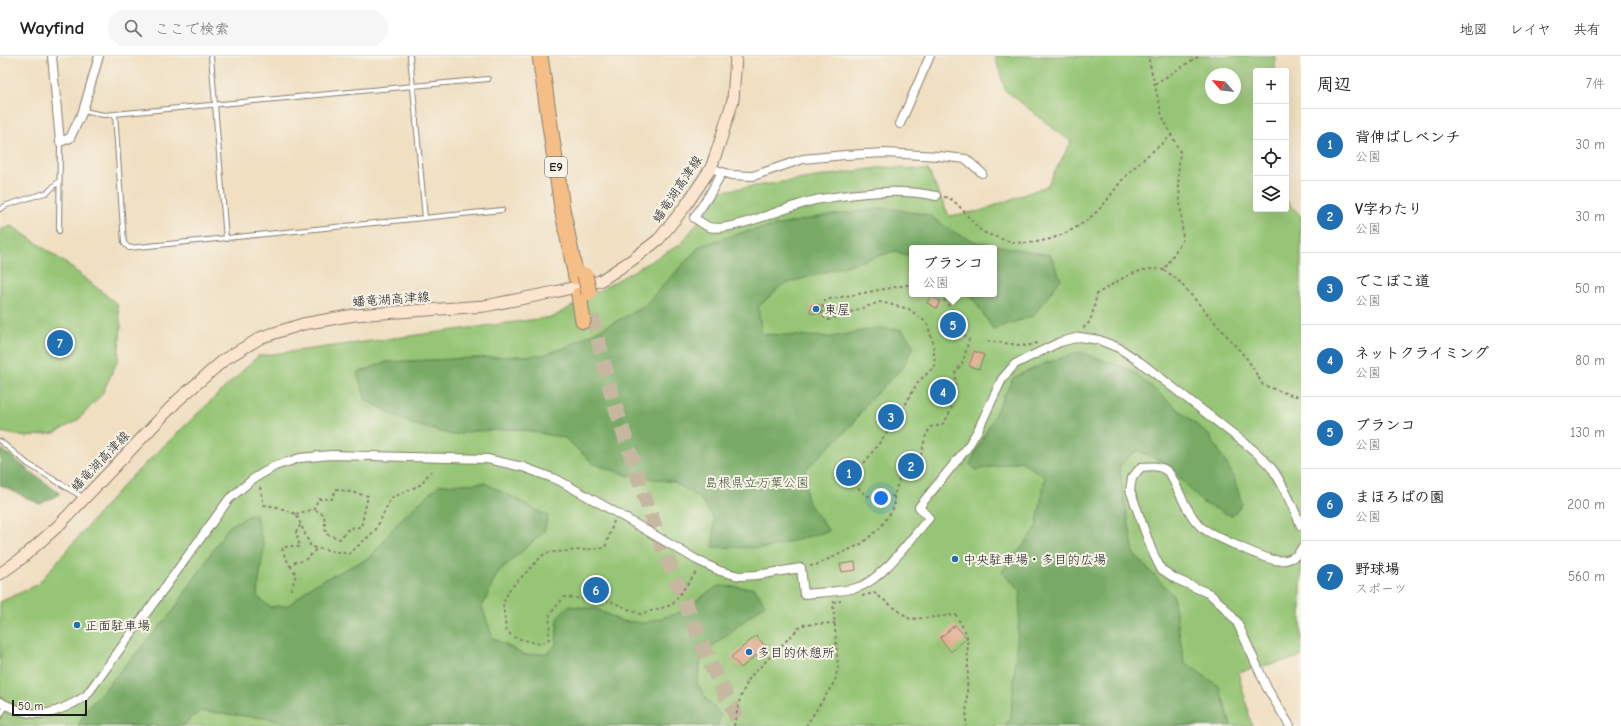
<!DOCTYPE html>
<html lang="ja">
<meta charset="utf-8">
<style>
:root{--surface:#fff;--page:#f6f6f6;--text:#222;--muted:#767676;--line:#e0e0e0;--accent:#1f6fb2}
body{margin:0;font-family:"Comic Neue","Klee One",sans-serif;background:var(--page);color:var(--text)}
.controls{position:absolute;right:12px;top:12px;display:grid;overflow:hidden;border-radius:4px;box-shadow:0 4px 16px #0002}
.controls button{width:36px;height:36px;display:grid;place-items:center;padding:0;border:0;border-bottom:1px solid var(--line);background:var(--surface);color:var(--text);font:20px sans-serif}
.compass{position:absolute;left:1205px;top:12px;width:36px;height:36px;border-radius:50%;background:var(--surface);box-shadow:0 4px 16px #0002;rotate:298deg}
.scale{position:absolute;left:12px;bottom:10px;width:75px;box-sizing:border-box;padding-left:4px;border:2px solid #1c1c1c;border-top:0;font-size:11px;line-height:14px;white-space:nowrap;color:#1c1c1c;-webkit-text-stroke:3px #f7f3e8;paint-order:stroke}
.you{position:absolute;left:881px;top:442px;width:14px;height:14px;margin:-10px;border:3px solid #fff;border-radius:50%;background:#1a73e8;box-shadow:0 0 0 6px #1a73e833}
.badge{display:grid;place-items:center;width:26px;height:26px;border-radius:50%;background:var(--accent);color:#fff;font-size:13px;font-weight:700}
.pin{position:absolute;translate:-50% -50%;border:2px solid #fff;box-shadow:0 1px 4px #0006}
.popup{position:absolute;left:909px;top:189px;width:88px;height:52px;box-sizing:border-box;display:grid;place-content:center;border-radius:4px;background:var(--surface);filter:drop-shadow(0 1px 3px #0005);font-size:13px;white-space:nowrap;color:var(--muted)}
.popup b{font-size:15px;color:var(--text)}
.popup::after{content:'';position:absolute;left:50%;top:100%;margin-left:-8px;border:8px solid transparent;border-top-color:var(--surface)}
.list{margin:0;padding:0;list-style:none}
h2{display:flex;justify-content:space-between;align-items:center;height:52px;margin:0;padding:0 16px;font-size:17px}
h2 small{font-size:13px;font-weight:400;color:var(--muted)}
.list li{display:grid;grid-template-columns:26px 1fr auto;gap:12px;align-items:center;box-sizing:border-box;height:72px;padding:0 16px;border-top:1px solid var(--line)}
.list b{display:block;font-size:15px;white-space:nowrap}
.list p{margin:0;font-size:13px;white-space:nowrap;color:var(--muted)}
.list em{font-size:13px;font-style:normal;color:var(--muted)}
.icon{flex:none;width:22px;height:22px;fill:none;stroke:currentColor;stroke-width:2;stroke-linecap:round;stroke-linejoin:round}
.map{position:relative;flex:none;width:1301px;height:670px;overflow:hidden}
header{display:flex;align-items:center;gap:24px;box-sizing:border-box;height:56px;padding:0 20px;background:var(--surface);border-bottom:1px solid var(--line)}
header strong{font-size:19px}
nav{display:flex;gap:22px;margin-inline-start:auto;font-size:14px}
.search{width:280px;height:36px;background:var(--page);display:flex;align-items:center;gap:10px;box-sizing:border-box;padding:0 14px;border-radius:22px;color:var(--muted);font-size:15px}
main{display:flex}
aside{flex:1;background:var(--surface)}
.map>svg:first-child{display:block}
</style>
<header>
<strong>Wayfind</strong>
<div class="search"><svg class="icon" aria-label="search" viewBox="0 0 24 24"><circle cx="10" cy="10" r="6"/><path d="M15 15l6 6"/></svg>ここで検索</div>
<nav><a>地図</a><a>レイヤ</a><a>共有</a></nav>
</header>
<main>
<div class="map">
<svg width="1301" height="670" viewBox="0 0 1301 670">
<rect width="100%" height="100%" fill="#f7f3e8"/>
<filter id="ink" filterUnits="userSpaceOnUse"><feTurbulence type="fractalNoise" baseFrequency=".025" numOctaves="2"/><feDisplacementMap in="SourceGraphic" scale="8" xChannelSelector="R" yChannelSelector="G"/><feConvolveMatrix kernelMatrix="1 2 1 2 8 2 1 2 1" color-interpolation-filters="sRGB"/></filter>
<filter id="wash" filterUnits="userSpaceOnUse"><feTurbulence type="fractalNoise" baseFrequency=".012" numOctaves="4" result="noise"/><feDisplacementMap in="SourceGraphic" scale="16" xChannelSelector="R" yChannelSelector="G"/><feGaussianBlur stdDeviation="0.9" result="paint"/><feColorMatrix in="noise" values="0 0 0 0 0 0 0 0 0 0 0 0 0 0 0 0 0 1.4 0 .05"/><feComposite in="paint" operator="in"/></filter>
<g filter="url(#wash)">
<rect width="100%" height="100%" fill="#f0dfc1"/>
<path fill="#95c574" stroke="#587048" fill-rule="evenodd" d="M995,0H1275V15H1256V153H1286V144L1301,160V601L1238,616L1252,670H0V546L37,529L124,428L258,300L553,261L681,188L722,135L884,111L928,114L949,160L980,155L1047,130L1071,86L1005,34ZM1211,18H1235V42H1211ZM912,192H994V238H912Z
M12,170L67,208L117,248L121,270L118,304L102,338L78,364L55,377L26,381L0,376V174Z"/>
<path fill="#78aa66" stroke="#4a6341" d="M887,152L929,159L953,176L976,186L1050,199L1061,223L1033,260L993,273L970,238H994V192H912V201L895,195L782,229L758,251L762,278L832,281L878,272L902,274L914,290L903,311L865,349L852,369L805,414L807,445L829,475L766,492L713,491L714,463L701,443L674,426L627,419L594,408L565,382L518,373L474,375L453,379L408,367L366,344L357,317L386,306L542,299L564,292L642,252L700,190L740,177L824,160Z
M1080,296L1131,314L1210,380L1233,419L1242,448L1232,460L1203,447L1168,408L1137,394L1119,411L1134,498L1173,539L1184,606L1219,630L1231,670H1005L1011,661L1021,535L1002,516L1036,473L1045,421L1021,405L976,414L970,408L1013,322L1043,308Z
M0,392L60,438L40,448L0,429Z
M485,427L548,460L544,476L498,516L482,551L493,582L524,599L548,597L556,588L558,560L568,550L597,553L621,565L645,567L678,557L718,530L755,532L765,548L702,599L697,627L707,644L721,659L717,670H302L272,663L200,655L182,670H78L86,654L173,555L229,470L255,457L264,490L257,540L270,551L289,549L313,529L371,501L399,465L439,429Z"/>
<g id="blocks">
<path fill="#e2ab8f" d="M931,240L940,245L937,252L927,247Z
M811,249H822L821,258L810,257Z
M974,295L984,299L979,313L969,310Z
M855,506L856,514L842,516L840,508Z
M955,569L967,582L951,596L940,582Z
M756,580L766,591L741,612L731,601Z"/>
</g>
</g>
<g filter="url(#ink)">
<use href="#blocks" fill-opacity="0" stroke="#867e6e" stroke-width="1"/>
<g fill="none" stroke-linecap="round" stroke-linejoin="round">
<path stroke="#c6b8a0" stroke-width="15" stroke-dasharray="15 8" stroke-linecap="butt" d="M592,260L613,343L639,425L662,490L710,607L741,670"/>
<g stroke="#867e6e" stroke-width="6">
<path id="lane" d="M211,0L226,183
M410,0L425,162
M83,55L104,59L488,23
M115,58L124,187L129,192L502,154
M0,153L7,149L48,136L59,125
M59,175L60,86
M0,385L28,408L84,442
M0,660L6,650"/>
</g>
<g stroke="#867e6e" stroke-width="10">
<path id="street" d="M52,0L60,86L70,82L83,55L99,0
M900,68L930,0
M711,112L731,119L753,120L803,103L845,99L885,97L939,100L966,103L982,117
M722,116L710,138L694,162C698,164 704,169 709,171C734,177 792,147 821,143C858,137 899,132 936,140
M0,646C35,665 53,660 86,640L229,443L253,423L275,410L300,402L331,399L487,403L523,411L558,424L608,452L697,504L720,515L739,520L757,519L801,512L804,538C821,536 840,536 856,532C882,525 911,482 929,462L919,451L967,392L978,374L1002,323L1015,308L1060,286L1080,281L1099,284L1119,292L1140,306L1246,388C1256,396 1265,404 1273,414C1285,431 1293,451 1301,470
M1290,670L1267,632L1237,566L1224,551L1210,538L1176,523L1161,513L1152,495L1130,434L1132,422L1141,411C1151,410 1162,409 1169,417C1172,420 1174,426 1176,430C1183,444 1189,459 1200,470C1208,478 1263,502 1275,504C1284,506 1298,502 1301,493"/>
</g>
<g stroke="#867e6e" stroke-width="13">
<path id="secondary" d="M0,518L22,502L58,470L178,344L225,303L262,281L303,268L354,259L485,250L555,236L600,225L632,204L659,183L684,152L711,112L720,86L733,44L736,0"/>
</g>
<g stroke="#867e6e" stroke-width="17">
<path id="highway" d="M540,0L562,152L576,221
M579,239L583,265"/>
</g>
<path stroke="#867e6e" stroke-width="2" stroke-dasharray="3 3" stroke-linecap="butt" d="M1155,28L1199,0
M944,141C958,142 970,167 982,175C986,178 993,180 999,182C1034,196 1079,177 1103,149C1112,139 1118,127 1128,118C1141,104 1157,92 1171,80
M1164,214L1177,223L1248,304L1263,329L1294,340H1301
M1083,272C1093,267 1094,248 1097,238C1118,225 1138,209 1164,214L1183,183L1178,119L1180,96L1162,60L1148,0
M987,285L1027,290L1037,287
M260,431L264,449L277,451L296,458L311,491L349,498L375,475L391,442L420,429L431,415
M894,440H867L858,432V415L899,361L917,327L935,310L933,286L927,267L909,253L880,246L828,264L822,260L825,244L912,228
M296,458L314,453L318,443H332L336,433L368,440L361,471L349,472L340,483L326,478L324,459L314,453
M614,465L605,492L545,497L509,534L503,548L506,574L513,581L540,588L549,583L550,558L564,541L610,545L640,558L672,549L697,515
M810,510L816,509L861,488L880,472L895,450L894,440L899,423L916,410L922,396L925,382L930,371L937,370L944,367L951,354L956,334L955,317L963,306L969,283L959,275L953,255L939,238
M291,511L285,501L282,492L290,490L300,491L296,476L301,468
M291,534L296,518L291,511L295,506C306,506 310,500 317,492
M862,540L874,537L910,563L956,559L967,579L968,606L966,670
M833,546L841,545
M734,670L740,642L750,621L802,569L835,567
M806,670L835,625L838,611L833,547"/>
<use href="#lane" stroke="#fff" stroke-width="4"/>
<use href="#street" stroke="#fff" stroke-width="8"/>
<use href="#secondary" stroke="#fbe5cf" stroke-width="11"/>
<use href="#highway" stroke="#f6be87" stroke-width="15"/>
<g stroke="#867e6e" stroke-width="17" stroke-linecap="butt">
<path id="highway-bridge" d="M585,219L589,237"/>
</g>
<use href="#highway-bridge" stroke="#f6be87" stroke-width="15"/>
</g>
</g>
<g fill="#1f6fb2" stroke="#f7f3e8" stroke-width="1.5">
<circle cx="816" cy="253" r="4"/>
<circle cx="955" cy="503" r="4"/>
<circle cx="77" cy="569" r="4"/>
<circle cx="749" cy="596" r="4"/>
</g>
<g text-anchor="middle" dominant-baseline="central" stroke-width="4" stroke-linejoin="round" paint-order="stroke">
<rect fill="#f7f3e8" stroke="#5e5c59" stroke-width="1" x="545" y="101" width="22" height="20" rx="3"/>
<g font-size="12" font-weight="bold" fill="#1c1c1c">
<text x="556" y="111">E9</text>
</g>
<g font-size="13" fill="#1c1c1c" stroke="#f7f3e8">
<text transform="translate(677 133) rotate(-56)">蟠竜湖高津線</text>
<text transform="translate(391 243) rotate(-4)">蟠竜湖高津線</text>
<text transform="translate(100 405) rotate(-46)">蟠竜湖高津線</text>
</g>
<g font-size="13" fill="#1c1c1c" stroke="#f7f3e8" text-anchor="start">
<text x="824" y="253">東屋</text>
<text x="963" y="503">中央駐車場・多目的広場</text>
<text x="85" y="569">正面駐車場</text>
<text x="757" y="596">多目的休憩所</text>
</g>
<g font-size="13" fill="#46573b" stroke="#f7f3e8">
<text x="757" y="426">島根県立万葉公園</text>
</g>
</g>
</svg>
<div class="controls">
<button>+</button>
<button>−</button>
<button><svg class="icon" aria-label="locate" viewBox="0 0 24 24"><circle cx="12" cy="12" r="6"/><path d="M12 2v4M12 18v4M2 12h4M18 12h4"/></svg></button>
<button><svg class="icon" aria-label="layers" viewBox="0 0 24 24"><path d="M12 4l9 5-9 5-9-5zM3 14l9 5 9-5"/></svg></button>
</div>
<svg class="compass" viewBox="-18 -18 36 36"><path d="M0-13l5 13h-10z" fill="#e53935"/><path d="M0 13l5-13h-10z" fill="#767676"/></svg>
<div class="scale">50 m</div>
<div class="you"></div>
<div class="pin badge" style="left:849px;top:417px">1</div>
<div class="pin badge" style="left:911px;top:410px">2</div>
<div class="pin badge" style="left:891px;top:361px">3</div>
<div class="pin badge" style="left:943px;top:336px">4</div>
<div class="pin badge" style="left:953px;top:269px">5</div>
<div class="popup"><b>ブランコ</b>公園</div>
<div class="pin badge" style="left:596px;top:534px">6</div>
<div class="pin badge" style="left:60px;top:287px">7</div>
</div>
<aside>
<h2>周辺<small>7件</small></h2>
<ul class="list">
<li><span class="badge">1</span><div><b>背伸ばしベンチ</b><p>公園</p></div><em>30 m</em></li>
<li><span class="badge">2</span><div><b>V字わたり</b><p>公園</p></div><em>30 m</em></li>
<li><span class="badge">3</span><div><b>でこぼこ道</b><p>公園</p></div><em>50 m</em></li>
<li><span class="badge">4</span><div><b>ネットクライミング</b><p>公園</p></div><em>80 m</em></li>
<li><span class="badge">5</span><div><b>ブランコ</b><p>公園</p></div><em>130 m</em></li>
<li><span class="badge">6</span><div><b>まほろばの園</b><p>公園</p></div><em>200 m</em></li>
<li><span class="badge">7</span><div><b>野球場</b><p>スポーツ</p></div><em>560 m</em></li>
</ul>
</aside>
</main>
